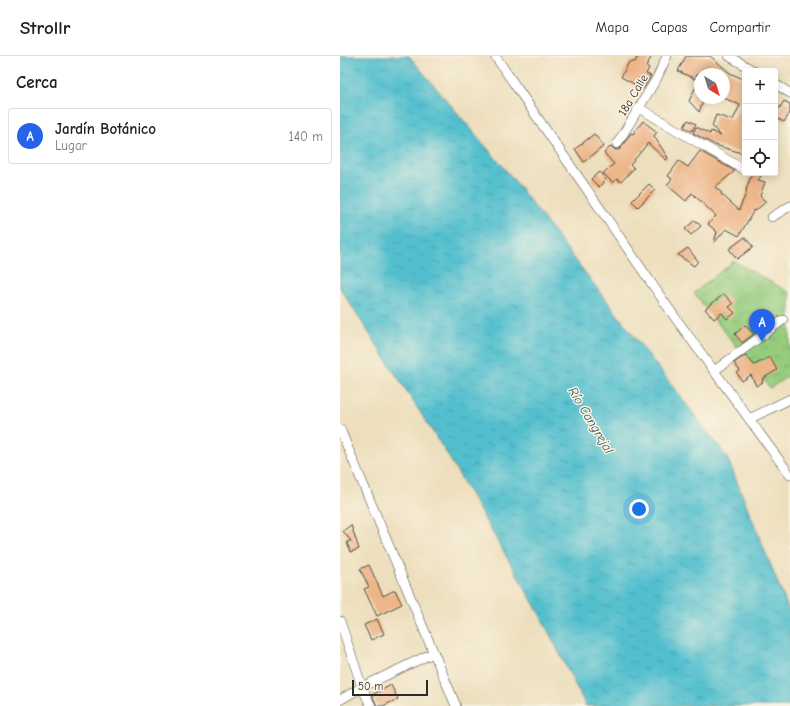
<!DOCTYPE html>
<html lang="es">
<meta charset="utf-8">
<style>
:root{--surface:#fff;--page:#f2f2f2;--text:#202124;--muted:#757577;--line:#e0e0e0;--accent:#2563eb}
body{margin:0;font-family:"Comic Neue",sans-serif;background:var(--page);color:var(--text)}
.controls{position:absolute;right:12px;top:12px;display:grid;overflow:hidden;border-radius:4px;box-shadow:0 2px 10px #0003}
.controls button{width:36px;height:36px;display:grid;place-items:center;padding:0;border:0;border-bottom:1px solid var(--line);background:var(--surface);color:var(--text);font:20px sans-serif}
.compass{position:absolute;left:354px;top:12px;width:36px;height:36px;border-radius:50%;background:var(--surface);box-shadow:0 2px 10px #0003;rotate:142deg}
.scale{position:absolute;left:12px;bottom:10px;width:76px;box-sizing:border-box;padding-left:4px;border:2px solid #2b2b2b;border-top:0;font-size:11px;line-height:14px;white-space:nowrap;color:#2b2b2b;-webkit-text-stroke:3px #fcf5e5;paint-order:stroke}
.you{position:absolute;left:299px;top:453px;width:14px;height:14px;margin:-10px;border:3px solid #fff;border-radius:50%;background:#1a73e8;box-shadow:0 0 0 6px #1a73e833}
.badge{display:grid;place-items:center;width:26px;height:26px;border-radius:50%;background:var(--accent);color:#fff;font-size:13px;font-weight:700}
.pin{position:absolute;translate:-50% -33px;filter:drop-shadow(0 1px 2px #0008)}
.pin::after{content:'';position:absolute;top:21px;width:14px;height:12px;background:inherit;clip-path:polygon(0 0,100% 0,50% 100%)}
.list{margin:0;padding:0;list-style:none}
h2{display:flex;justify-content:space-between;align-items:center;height:52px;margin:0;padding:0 16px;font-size:17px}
h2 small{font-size:13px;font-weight:400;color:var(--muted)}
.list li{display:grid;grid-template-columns:26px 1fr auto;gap:12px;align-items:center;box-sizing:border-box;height:56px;margin:0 8px 8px;padding:0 8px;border:1px solid var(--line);border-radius:4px}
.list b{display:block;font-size:15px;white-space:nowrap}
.list p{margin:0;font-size:13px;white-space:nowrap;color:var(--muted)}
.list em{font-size:13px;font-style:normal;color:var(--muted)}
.icon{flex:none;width:22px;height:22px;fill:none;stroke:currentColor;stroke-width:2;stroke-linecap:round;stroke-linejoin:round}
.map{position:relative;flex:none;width:450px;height:650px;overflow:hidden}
header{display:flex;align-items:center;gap:24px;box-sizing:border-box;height:56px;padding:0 20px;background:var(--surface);border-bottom:1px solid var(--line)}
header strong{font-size:19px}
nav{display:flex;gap:22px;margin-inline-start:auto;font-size:14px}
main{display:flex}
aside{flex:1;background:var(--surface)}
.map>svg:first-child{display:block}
</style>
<header>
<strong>Strollr</strong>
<nav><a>Mapa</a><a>Capas</a><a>Compartir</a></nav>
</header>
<main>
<aside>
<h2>Cerca<small></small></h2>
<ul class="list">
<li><span class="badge">A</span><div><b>Jardín Botánico</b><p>Lugar</p></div><em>140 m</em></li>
</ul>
</aside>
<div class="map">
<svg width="450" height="650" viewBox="0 0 450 650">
<defs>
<pattern id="park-crowns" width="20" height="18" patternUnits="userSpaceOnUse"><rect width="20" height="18" fill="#95cc7e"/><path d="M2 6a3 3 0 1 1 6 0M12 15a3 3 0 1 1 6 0" fill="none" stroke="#81af6d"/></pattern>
<pattern id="water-ripples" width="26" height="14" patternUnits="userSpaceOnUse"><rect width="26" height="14" fill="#53bfce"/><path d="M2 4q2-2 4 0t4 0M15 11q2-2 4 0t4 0" fill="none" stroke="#459ba7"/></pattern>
</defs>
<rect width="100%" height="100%" fill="#fcf5e5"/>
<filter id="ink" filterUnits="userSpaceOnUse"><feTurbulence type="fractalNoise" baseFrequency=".025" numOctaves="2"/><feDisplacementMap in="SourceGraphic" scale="8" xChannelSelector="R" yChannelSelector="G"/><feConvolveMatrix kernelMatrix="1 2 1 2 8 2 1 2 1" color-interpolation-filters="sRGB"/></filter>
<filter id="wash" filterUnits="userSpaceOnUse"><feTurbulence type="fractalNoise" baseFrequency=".012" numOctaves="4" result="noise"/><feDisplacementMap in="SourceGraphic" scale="16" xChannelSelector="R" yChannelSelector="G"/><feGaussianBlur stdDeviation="0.9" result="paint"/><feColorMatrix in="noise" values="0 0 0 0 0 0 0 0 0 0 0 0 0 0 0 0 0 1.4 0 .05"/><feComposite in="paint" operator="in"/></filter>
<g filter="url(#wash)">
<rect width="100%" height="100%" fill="#eddfbd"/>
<path fill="url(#park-crowns)" stroke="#607c54" d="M394,205L450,237V319L430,332L376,265L374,263L354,237Z"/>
<path fill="url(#water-ripples)" stroke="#3f757c" d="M0,0H69L170,119L387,401L450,557V650H246L198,555L107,398L0,232Z"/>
<g id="blocks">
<path fill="#edb689" d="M298,0H312L306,10L309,12L306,18L311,20L303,33L281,21L289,6H295Z
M346,0H370L390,17L405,24V98L375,89L353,77L356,71L370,78L371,75L381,80L372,70L376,59L393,64L400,49L384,42V18H358L355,23L338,15Z
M360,22V42H364L359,56L349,45Z
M444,45L450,48V57L444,66L435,61V50L439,53Z
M348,64L356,68L352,75L344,71Z
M303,65L317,76L314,80L328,102L326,104L308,87L290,109L294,112L281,126L277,123L273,127L263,117L274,108L264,97L271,90L274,93L277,94L280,93L291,77L293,78Z
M254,78L264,90L244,106L235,93Z
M360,95L395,115L375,131L382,137L381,138L399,154L407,135L406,134L412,117H416L421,120L418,124L425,126L420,140L426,146L415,155L414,154L399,180L386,173L374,187L377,176L368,168L376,160L352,137L346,145L327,129L332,123L328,120L339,105L348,111Z
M259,116L266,123L259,131L251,123Z
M309,128L315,134L298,151L292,145Z
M355,164L361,170L351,179L345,173Z
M405,181L413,191L397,203L389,193Z
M348,192L358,205L354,210L338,199Z
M384,238L393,248L389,251L395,257L387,263L382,257L374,263L365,253Z
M405,269L414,278L402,287L395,278Z
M406,299L414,309L430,301L437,314L422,323L423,326L416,330L411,319L402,325L397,317L400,315L394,307Z
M11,469L19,493L10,496L7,486L11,485L3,475Z
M29,509L43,540L55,534L62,548L37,560L24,533L29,531L20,513Z
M37,563L44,578L31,584L24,569Z
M51,629L58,643L43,650H37L32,639Z"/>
</g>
</g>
<g filter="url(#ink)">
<use href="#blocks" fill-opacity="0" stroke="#484641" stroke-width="1"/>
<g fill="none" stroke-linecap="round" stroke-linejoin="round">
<g stroke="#484641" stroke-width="10">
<path id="minor" d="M155,0L334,260L450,419
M389,0L414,15
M435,28L450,37
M299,52L403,113
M277,88L317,22L327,0
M432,161L450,150
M374,315L443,264
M409,363L450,343
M0,373L116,650
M0,565L22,631L31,650
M0,644L22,631L93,597"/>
</g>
<use href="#minor" stroke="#fff" stroke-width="9"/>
</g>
</g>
<g text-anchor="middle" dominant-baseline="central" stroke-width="3" stroke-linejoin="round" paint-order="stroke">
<g font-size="12" fill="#2b2b2b" stroke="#fcf5e5">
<text transform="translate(293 39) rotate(-59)">18a Calle</text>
</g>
<g font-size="13" font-style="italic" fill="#37575c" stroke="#fcf5e5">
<text transform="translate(251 364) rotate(59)">Río Cangrejal</text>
</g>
</g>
</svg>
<div class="controls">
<button>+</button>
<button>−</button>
<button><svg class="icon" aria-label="locate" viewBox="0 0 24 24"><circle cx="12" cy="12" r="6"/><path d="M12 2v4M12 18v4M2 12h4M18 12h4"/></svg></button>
</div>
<svg class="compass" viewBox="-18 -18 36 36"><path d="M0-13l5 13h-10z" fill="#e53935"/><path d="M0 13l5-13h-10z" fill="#757577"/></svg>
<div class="scale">50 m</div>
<div class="you"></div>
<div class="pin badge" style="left:422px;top:286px">A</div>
</div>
</main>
